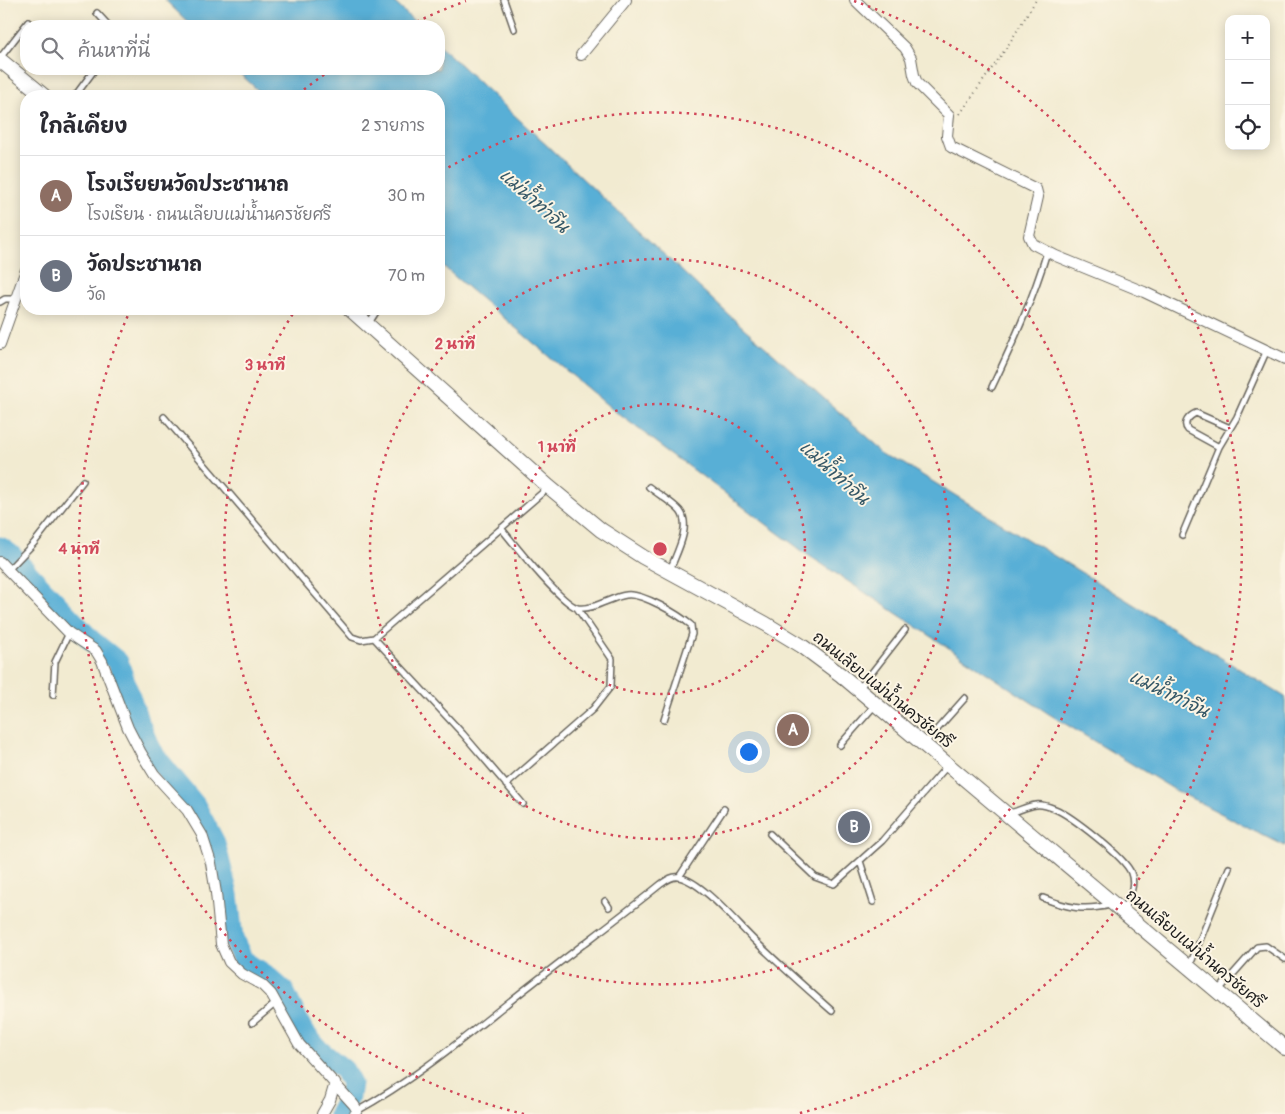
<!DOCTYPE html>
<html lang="th">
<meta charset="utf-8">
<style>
:root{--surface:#fff;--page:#f7f7f7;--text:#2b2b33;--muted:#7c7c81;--line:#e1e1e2;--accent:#b45309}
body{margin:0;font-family:Pangolin,"Playpen Sans Thai",sans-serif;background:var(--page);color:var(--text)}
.controls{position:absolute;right:15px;top:15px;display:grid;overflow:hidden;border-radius:10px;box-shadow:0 2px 12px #0003}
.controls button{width:45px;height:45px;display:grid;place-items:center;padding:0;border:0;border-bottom:1px solid var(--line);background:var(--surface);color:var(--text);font:25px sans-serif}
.you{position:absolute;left:748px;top:751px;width:18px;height:18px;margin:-12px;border:4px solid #fff;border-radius:50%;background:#1a73e8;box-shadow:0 0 0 8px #1a73e833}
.badge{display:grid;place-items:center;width:32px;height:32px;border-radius:50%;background:var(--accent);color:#fff;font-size:16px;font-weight:700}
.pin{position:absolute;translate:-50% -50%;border:2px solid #fff;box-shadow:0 1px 5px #0006}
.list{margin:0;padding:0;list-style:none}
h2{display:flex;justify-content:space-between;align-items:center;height:65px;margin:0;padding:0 20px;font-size:21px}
h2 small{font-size:16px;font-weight:400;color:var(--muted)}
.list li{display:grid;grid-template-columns:32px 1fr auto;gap:15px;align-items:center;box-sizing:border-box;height:80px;padding:0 20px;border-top:1px solid var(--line)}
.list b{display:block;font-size:19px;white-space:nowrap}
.list p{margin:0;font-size:16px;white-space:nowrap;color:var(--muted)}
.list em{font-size:16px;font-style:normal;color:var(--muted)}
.icon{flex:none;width:28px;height:28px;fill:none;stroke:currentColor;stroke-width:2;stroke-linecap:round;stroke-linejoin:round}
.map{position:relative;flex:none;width:1285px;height:1114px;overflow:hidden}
.search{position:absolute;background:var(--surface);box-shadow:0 2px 12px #0003;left:20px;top:20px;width:425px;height:55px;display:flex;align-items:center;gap:12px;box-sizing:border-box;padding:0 18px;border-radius:20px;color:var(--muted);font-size:19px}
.panel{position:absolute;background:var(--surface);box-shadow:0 2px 12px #0003;left:20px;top:90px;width:425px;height:225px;border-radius:20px}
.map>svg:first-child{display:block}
</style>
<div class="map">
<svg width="1285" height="1114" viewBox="0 0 1285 1114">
<rect width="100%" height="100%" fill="#fcf5e5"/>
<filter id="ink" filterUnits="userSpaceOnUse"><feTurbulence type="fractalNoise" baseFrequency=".02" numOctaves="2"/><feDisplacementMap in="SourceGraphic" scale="10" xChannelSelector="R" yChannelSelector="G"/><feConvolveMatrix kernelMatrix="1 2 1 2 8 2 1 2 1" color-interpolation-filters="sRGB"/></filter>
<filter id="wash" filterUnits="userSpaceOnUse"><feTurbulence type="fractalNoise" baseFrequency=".0096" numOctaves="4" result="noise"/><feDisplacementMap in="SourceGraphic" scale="20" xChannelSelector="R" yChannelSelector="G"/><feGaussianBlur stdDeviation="1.12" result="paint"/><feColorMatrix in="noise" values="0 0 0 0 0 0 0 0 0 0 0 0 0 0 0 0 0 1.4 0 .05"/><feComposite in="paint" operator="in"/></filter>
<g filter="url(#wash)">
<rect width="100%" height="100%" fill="#f2ebd1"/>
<path fill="#59afd6" stroke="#3a6679" d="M165,0H392L419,26H192Z
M439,45L729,315L886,453L1285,697V846L1175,790L1049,714L805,553L612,409L454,276L439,262V96H264L235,69H439Z"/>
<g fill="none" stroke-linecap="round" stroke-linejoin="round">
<path stroke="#59afd6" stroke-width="21" d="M0,547L10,554L91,640L118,662L138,720L151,751L195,805L215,843L228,895L233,939L243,960L266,975L284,991L303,1031L319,1050L344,1070L351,1083L349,1096L339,1114"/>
</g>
</g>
<g filter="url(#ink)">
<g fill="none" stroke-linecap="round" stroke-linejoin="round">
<g stroke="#67645b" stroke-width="8">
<path id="service" d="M504,0L514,29
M97,13L109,26
M0,58L28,22
M75,96L95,69
M0,302L5,299H15
M369,323L378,309
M992,387C1013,343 1033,299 1047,252
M164,417L352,637L361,640L374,638L549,487
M1219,447L1188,430C1182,423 1189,416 1196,413L1230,428
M649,487C659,495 672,502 680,511C692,526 676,554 670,570
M501,528C514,544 562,605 578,608C594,610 611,597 626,595C642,592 679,615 691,625L692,634L664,720
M1182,535L1219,447L1237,417L1267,350
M8,570L34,543L83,481
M374,638L463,734L523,804
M859,689L905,630
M53,695L55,662L69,633
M924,744L965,698
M840,745L876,704
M506,785L593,709L611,686L612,659L577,608
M1010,813C1018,811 1027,806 1036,805C1041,804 1050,807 1055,809C1070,815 1126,858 1131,873C1136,886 1129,898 1123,910
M770,834L815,877L834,884L882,841L948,765
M860,861L873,902
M679,877L724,809
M1043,898C1068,908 1084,911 1110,905
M605,901L609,907
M1190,965L1229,868
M1219,990L1257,947L1266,946L1285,959
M252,1023L276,1003
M357,1111C421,1076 475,1028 532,984C575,950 619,918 661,884C667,880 672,876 679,877C703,882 737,924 755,941C780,965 806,988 832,1011"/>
</g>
<g stroke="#67645b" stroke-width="12">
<path id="minor" d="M855,0L905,48L911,58L914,75L917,83L949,115L947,136L951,147L1036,189L1038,197L1029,236L1033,244L1056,256L1144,292L1285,359
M581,55L626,0
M0,344L26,270
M0,562L69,633L96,651L102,661L128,728L141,753L154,774L187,810L202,835L211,863L216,893L221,944L229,962L242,974L262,985L271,994L299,1044L354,1105L357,1110L355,1114
M322,1114L330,1100L335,1083"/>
</g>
<g stroke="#67645b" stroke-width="16">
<path id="secondary" d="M0,60L44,96
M350,309L549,487L601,530L643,557L766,624L802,646L841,675L1285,1048"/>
</g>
<path stroke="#67645b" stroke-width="2" stroke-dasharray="1 4" stroke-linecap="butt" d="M960,114L1007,47L1036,0"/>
<use href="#service" stroke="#fff" stroke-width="5"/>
<use href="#minor" stroke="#fff" stroke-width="10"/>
<use href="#secondary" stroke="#fff" stroke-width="14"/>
</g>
</g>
<g fill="none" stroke="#d1495b" stroke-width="2.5" stroke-dasharray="2.5 5">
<circle cx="660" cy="549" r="145"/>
<circle cx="660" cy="549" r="290"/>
<path d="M442 171A436 436 0 1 1 294 312"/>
<path d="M524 1114A581 581 0 0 1 129 313M298 94A581 581 0 0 1 331 70M410 25A581 581 0 0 1 466 1M854 1A581 581 0 0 1 796 1114"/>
</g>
<g text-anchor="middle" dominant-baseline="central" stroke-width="4" stroke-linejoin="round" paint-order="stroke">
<g font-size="16" fill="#1c1c1c" stroke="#fcf5e5">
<text transform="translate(883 690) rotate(39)">ถนนเลียบแม่น้ำนครชัยศรี</text>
<text transform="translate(1195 949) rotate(40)">ถนนเลียบแม่น้ำนครชัยศรี</text>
</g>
<g font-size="18" font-style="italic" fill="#345766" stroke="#fcf5e5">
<text transform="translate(534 201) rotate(42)">แม่น้ำท่าจีน</text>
<text transform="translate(834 473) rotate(42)">แม่น้ำท่าจีน</text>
<text transform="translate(1169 694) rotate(26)">แม่น้ำท่าจีน</text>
</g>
</g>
<circle cx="660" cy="549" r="8" fill="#d1495b" stroke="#fcf5e5" stroke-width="2.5"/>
<g font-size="15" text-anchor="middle" font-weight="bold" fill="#d1495b" stroke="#fcf5e5" stroke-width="4" stroke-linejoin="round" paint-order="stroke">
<text x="455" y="349">2 นาที</text>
<text x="265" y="370">3 นาที</text>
<text x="557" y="452">1 นาที</text>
<text x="79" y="554">4 นาที</text>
</g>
</svg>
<div class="controls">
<button>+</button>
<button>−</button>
<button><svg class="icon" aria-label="locate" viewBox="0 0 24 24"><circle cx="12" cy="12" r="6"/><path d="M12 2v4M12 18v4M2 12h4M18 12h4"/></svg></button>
</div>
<div class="you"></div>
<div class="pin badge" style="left:793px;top:730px;background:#8d6e63">A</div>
<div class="pin badge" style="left:854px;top:827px;background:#6b7280">B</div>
<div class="search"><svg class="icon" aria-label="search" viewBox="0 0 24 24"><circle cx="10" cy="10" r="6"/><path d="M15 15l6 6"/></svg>ค้นหาที่นี่</div>
<section class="panel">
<h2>ใกล้เคียง<small>2 รายการ</small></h2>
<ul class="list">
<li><span class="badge" style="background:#8d6e63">A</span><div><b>โรงเรียยนวัดประชานาถ</b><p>โรงเรียน · ถนนเลียบแม่น้ำนครชัยศรี</p></div><em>30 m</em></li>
<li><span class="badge" style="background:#6b7280">B</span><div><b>วัดประชานาถ</b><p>วัด</p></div><em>70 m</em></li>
</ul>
</section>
</div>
